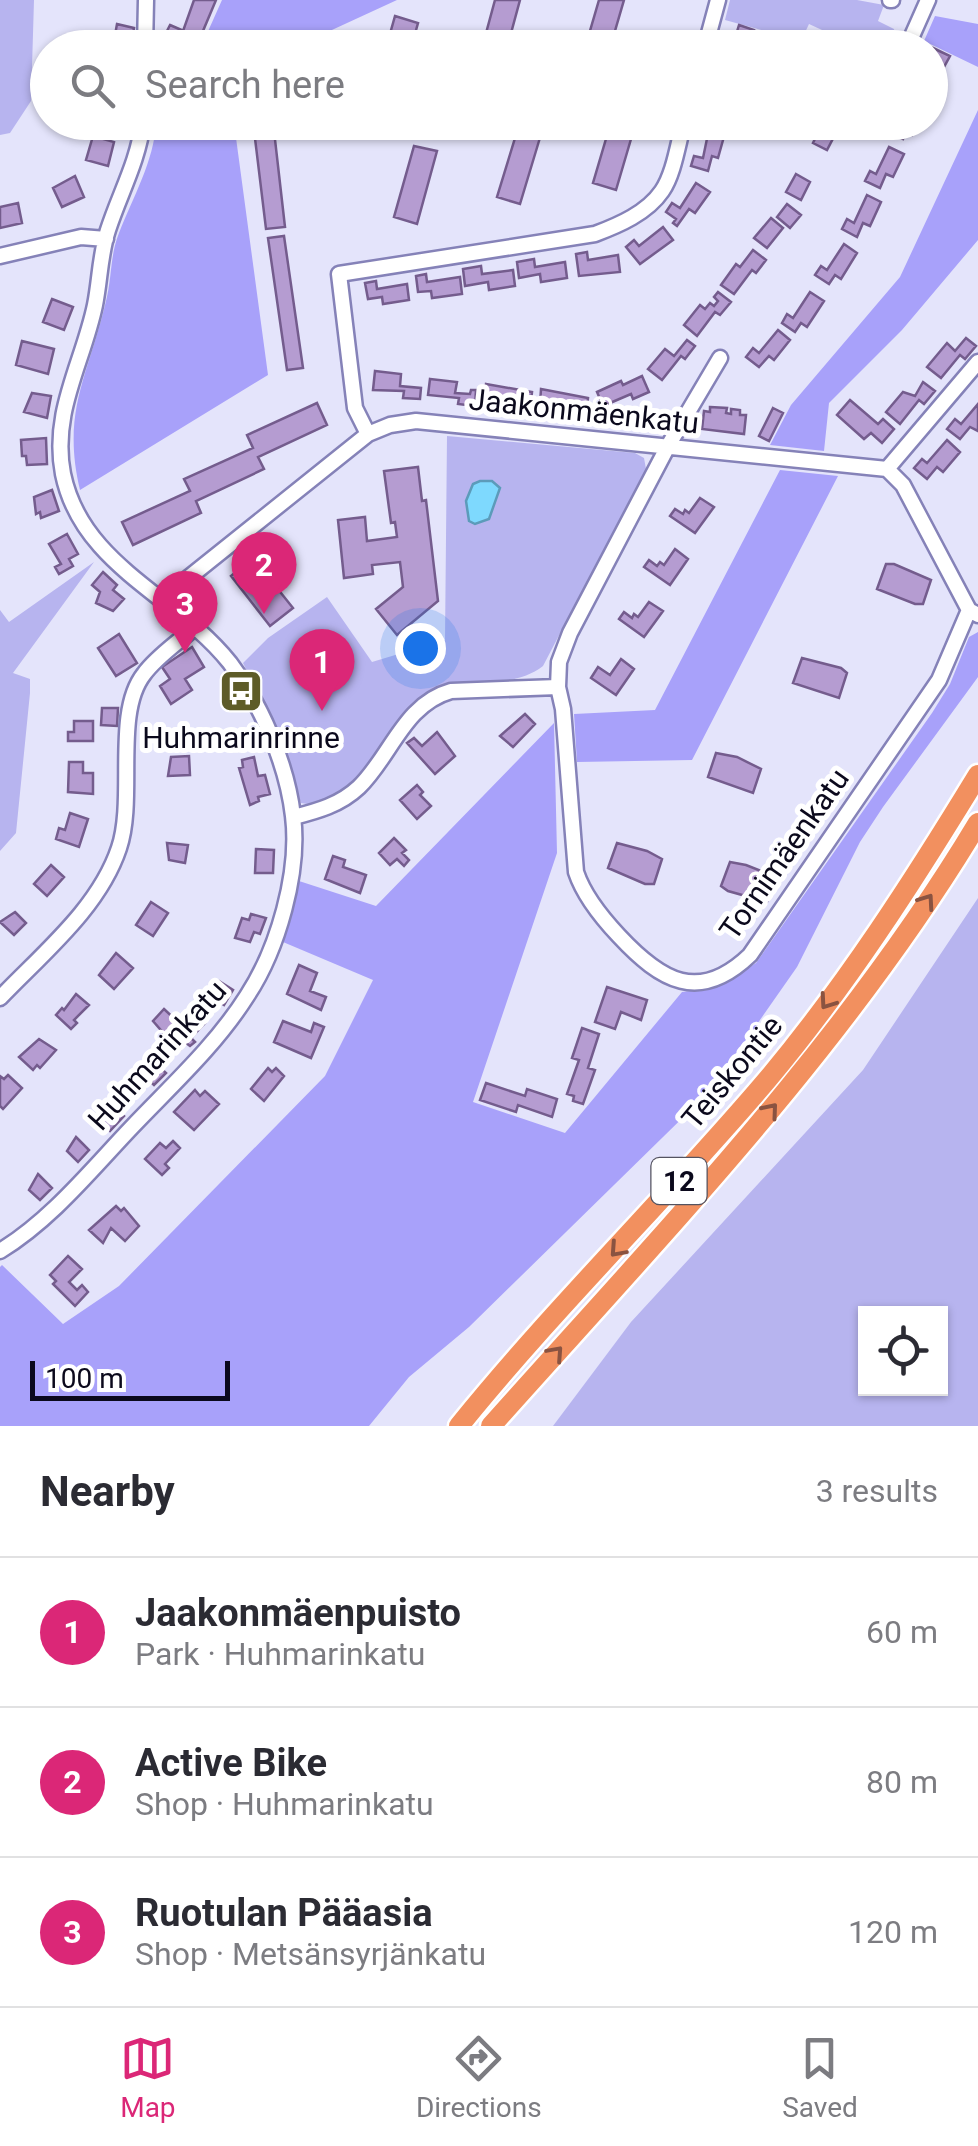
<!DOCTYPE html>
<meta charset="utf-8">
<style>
:root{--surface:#fff;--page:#f7f7f7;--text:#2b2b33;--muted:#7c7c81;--line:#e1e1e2;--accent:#db2777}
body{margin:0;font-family:Roboto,sans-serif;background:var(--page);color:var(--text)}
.controls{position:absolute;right:30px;bottom:30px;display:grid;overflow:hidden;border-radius:0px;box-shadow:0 2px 8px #0004}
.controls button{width:90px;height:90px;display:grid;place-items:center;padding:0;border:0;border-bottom:2px solid var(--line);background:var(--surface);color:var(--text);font:50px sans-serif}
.scale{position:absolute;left:30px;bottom:25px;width:200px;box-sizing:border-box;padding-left:10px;border:5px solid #0b091c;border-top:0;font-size:28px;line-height:35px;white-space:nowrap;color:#0b091c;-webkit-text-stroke:8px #fff;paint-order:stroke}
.you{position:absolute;left:420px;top:648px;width:35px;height:35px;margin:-25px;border:8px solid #fff;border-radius:50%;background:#1a73e8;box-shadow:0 0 0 15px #1a73e833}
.badge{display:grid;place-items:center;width:65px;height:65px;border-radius:50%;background:var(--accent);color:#fff;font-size:32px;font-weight:700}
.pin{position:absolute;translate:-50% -82px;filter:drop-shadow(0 2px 5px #0008)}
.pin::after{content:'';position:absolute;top:52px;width:35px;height:30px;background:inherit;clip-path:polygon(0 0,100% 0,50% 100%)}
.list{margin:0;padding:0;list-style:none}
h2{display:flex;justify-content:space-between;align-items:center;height:130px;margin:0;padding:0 40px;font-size:42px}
h2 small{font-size:32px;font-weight:400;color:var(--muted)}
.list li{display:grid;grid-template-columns:65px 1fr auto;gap:30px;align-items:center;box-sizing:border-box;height:150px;padding:0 40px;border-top:2px solid var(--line)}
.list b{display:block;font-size:38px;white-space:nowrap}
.list p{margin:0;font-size:32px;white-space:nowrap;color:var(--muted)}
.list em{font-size:32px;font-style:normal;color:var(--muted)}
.icon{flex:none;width:55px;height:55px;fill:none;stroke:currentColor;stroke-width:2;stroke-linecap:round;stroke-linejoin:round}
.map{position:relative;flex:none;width:978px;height:1426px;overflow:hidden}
.search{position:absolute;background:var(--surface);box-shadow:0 2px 8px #0004;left:30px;right:30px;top:30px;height:110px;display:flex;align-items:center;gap:25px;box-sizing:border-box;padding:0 35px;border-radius:55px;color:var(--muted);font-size:38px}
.sheet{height:580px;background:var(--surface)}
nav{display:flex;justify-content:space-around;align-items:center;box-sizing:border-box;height:140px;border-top:2px solid var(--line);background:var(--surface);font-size:28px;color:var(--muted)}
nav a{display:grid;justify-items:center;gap:5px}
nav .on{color:var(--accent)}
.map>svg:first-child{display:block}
</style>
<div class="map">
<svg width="978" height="1426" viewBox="0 0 978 1426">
<rect width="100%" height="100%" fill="#e4e4fb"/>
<path fill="#b7b4ef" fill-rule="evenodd" d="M0,0H34L31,101L10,133L0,135Z
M730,0H857L884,5L878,21L894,29L895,36L890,47H859L809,24L801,41L725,20Z
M447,436L635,453L644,458L646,469L543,666C504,696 450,669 413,705C383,734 351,814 301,803L265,707L243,663L268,638L327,597L372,662L445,640Z
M94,562L13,673L30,679V693L16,833L0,851V610L9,622Z
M978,898V1426H553L631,1322L863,1070ZM866,1314H940V1388H866Z"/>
<path fill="#a8a1fa" d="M222,0H397L295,47H201Z
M935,16L978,24V67L924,41Z
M978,110V240L902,330L829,403L824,451L770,445L791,405L900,277Z
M156,123H234L268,375L80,490C61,410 89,375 106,301C112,278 110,255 119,233C133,197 154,161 156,123Z
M780,470L838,476L692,760L577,762L574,714L655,710Z
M978,632V677L883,807L860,842L797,967L711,1090L469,1327L409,1377L369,1426H0V1267L2,1265L63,1324L119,1286L325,1076L373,980L283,942L299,881L376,906L554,723L557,853L473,1102L565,1133L682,992L714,988L756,963L932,713L950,684L969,637Z"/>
<path fill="#7ed9fe" stroke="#5c9bba" stroke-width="2.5" d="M480,481H492L500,488L489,519L475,524L469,521L466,501L473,484Z"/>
<path fill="#b59cd1" stroke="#745c8d" stroke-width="2.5" d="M194,0H216L200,38L183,31Z
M495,0H520L507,48H482Z
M599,0H624L610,48H585Z
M395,16L418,23L411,48H386Z
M117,24L134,28L131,45L109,40L111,34L115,35Z
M170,25L200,38L196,48H183L163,39Z
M739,25L754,30L749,48H732Z
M933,48L950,56L933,87L930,54Z
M253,122H273L285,227L266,229Z
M611,122H636L616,190L593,183Z
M823,122L839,127L827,150L813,143Z
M901,122H919L912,135L906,132L903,139L888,132L892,123L900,126Z
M519,125L542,131L520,204L497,197Z
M709,129L725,133L718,158L712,156L708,171L691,166L694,156L703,158Z
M93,136L114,142L108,166L86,160Z
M414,146L437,151L417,224L394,217Z
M889,147L904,154L893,177L886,174L880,188L865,181L870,171L876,174Z
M796,174L810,182L801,200L786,192Z
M75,176L84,197L62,207L53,188Z
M696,183L710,192L695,213L689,209L677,226L673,223L676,219L666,212L672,203L680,208Z
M867,195L881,202L870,226L863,223L857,237L842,229L847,219L854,223Z
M18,203L22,223L0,228V207Z
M787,204L801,215L790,228L777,217Z
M771,218L783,228L767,248L754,238Z
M663,227L673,240L640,264L626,247L634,240L639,246Z
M284,236L303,368L287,370L268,238Z
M844,244L857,253L841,279L835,275L829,284L815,275L821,266L827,270Z
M753,250L766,260L756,273L752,270L734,294L721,285L736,264L740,267Z
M587,252L588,260L618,255L620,272L579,276L576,254Z
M534,259L535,267L565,262L567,278L541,282L540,274L519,278L517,262Z
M481,266L482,274L513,270L515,286L489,290L488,282L465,286L463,269Z
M426,274L427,282L460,277L462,294L432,298L431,291L418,292L416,276Z
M376,281L377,289L407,284L409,300L383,304L382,297L368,299L365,283Z
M718,292L731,302L720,315L715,312L697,336L684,325L700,305L705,309L710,303L714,306L718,301L714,297Z
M810,292L824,301L807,327L801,323L795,332L782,323L787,314L793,318Z
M52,299L73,307L64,330L43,322Z
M778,330L790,340L774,360L769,356L759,367L746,357L753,348L759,353Z
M966,338L976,346L965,359L960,355L941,378L927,367L947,343L955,351Z
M687,340L695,346L685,359L681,356L662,380L648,369L665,349L674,356Z
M22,341L54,349L48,374L16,365Z
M375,371L401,374L400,386L421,388L420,399L403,398L404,391L373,390Z
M642,376L649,392L633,399L631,394L603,406L597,392L621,381L623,385Z
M430,379L457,382L455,393L470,394L471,390H476L475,406L458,404L459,398L428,395Z
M923,382L935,391L924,404L919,400L900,424L886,412L903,392L915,396Z
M486,384L532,392L530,411L514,409L515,403L484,400Z
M541,389L588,398L586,416L570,414V408L540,405Z
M32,393L51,396L47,418L24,412Z
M850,400L878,424L883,419L894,429L882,443L871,433L864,439L837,415Z
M317,403L327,425L258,457L264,469L196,501L201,513L133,545L122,522L190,491L184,479L253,448L247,435Z
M978,404V431L970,427L960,439L947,429L955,419L961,424Z
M710,407L727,408L726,413L731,414V409L740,410V415H746L744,434L702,429L704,411L710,412Z
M773,408L783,413L769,441L759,436Z
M46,438L47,464L27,465L26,456H22L21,440Z
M947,440L960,452L943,472L937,467L927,479L914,468L922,459L927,463Z
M418,467L422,501L426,500L438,601L397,635L376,609L403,587L400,562L372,565L373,574L344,578L338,520L365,517L367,541L397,537L395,522L391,523L384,471Z
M52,490L59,511L41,518L40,512L36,514L34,497Z
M700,498L714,507L695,533L670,516L675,509L683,514L685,510L689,513Z
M67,534L78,554L69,559L73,566L59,574L55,567L61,564L49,544Z
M675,549L688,559L670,585L644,567L649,560L657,566L660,562L664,565Z
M253,558L293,608L270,626L231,576Z
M886,564H894L931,580L923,604H915L877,589Z
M103,572L117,585L113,590L124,599L113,611L96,603L100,592L92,585Z
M649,602L663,611L644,637L619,619L624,612L632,618L634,614L638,617Z
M119,634L137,663L116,676L98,648Z
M192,647L204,667L185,679L192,690L171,704L160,686L170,679L162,667Z
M802,658L841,668L847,673L839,698L793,683Z
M621,659L634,669L616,695L591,678L598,667L610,675Z
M102,708H118L117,726L101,725Z
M525,714L535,724L513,747L500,736Z
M74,721H93V741H68V732H74Z
M437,732L455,756L435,774L407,743L414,738L422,746Z
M716,753L737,757L761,769L753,793L708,777Z
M189,756L190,775L168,776L171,757Z
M254,757L258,776L265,775L270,794L258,797L259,801L250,805L239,768L243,767L242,760Z
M69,762H83V773H93V794L68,792Z
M417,785L423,792L420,795L431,806L417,819L400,800Z
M70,813L88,819L79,847L56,839L59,828L65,830Z
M394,838L406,850L402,853L409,860L404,866L397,859L390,865L379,853Z
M167,843L188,845L185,863L169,860Z
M617,843L647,851L662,859L654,884H645L608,868Z
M256,849L274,850L273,873H255Z
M333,856L345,860L343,867L366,875L360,893L325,879Z
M730,862L746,865L776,877L767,902L728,891L721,886Z
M51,865L64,877L47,896L34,884Z
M151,902L168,913L153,936L136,925Z
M15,912L26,923L14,935L0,922Z
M251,914L266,918L260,934L254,932L250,942L235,938L242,918L249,920Z
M116,953L133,968L114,989L99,975Z
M299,965L317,973L310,991L326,997L321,1010L287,994Z
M219,981L233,990L224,1005L207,994Z
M607,987L647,1000L641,1020L621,1012L615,1029L595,1022Z
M76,994L89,1005L74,1020L77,1023L71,1029L56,1015L62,1008L64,1010Z
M164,1009L180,1024L193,1011L205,1023L191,1038L195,1042L190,1046L186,1043L179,1051L153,1021Z
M283,1021L311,1032L314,1023L324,1027L311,1058L274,1042Z
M582,1028L599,1034L588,1068L595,1070L583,1104L573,1101L574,1096L567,1094L579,1060L572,1058Z
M39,1039L56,1050L40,1068L37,1065L33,1070L19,1057Z
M150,1058L166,1073L154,1085L141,1073L149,1066L146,1063Z
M268,1068L272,1072L276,1068L284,1076L264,1101L251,1089Z
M8,1075L22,1088L3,1109L0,1106V1076L4,1079Z
M486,1083L525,1096L527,1089L557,1099L552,1117L518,1105L516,1112L480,1100Z
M195,1090L200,1096L205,1091L219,1104L194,1130L174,1112Z
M108,1100L124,1116L110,1131L96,1117Z
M76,1137L89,1150L78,1162L67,1151Z
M173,1141L180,1148L165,1164L169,1168L162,1175L145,1159L160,1143L166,1148Z
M38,1174L52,1188L40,1200L29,1190Z
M116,1206L121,1211L124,1208L139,1226L125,1241L111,1228L103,1243L89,1230Z
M68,1256L82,1269L69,1282L77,1290L82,1285L88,1292L75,1306L53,1284L56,1281L50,1275Z"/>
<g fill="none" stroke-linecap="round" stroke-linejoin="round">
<g stroke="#8582b8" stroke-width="19">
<path id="minor" d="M890,0H892
M908,45L928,0
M145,48L146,0
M705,48L718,0
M367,128L412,122
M0,256L81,237L106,239
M720,358L668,446L570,633L559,662L558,687L563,709L576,872C584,896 602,918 619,936C661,981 699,1004 750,955L939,680L969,610
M368,434L355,408L339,274L595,234C619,225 647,213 662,191C674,174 678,143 684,122
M887,469L978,362
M162,599L368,434L390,425L416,421L887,469L903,485L969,610L978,615
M294,817C317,811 340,805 359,787C391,756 404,704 451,691L558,687
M0,998C43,953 99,908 119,848C136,798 113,713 144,674C157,656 179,642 195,627
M0,1251C51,1220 91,1170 132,1127C172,1085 216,1045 247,996C278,949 300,872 293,816C287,764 261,704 230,663C176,595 82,566 63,474C51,412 83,363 95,305C100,280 100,254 108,230C120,193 138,162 143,122"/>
</g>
<g stroke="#fff" stroke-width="25">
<path id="highway" d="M459,1426C556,1306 667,1198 767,1080C846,986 914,880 978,775
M491,1426C663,1233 845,1045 978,823"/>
</g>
<use href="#minor" stroke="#fff" stroke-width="14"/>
<use href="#highway" stroke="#f2905f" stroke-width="20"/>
</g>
<defs><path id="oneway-chevron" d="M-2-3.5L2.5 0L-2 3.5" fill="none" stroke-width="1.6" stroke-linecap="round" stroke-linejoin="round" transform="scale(2.5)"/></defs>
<g stroke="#8a5341">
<use href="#oneway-chevron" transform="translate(927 901) rotate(-55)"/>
<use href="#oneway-chevron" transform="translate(827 1002) rotate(125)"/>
<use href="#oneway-chevron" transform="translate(771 1110) rotate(-50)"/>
<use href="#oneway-chevron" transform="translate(617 1250) rotate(132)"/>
<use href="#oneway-chevron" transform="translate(556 1353) rotate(-48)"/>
</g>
<defs>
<g id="bus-square" transform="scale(2.25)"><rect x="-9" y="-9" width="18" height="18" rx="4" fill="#5e5c28" stroke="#fff"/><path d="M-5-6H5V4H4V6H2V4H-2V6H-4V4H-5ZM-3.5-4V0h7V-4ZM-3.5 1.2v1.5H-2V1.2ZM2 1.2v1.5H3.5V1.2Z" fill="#fff"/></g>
</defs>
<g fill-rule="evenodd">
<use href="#bus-square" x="241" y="691"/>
</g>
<g text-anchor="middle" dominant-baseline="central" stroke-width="10" stroke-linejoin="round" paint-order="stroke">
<rect fill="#fff" stroke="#545360" stroke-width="2.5" x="651.5" y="1158" width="55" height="46" rx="8"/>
<g font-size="28" font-weight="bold" fill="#0b091c">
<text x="679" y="1181">12</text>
</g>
<g font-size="30" fill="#0b091c" stroke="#fff">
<text transform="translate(584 411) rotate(6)">Jaakonmäenkatu</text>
<text transform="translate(784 854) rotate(-55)">Tornimäenkatu</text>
<text transform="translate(157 1055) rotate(-48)">Huhmarinkatu</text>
<text transform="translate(732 1072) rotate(-50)">Teiskontie</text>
</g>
<g font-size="30" fill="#0b091c" stroke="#fff">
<text x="241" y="737">Huhmarinrinne</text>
</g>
</g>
</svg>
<div class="controls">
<button><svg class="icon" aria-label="locate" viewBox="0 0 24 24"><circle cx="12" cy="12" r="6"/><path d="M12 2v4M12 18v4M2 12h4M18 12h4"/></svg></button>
</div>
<div class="scale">100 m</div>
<div class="you"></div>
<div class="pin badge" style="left:322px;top:711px">1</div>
<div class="pin badge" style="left:264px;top:614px">2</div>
<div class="pin badge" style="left:185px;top:653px">3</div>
<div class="search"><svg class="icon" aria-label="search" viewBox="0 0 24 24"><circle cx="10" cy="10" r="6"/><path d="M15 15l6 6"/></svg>Search here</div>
</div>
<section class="sheet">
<h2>Nearby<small>3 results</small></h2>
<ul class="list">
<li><span class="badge">1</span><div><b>Jaakonmäenpuisto</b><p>Park · Huhmarinkatu</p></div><em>60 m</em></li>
<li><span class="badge">2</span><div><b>Active Bike</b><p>Shop · Huhmarinkatu</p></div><em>80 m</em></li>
<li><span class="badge">3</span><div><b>Ruotulan Pääasia</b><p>Shop · Metsänsyrjänkatu</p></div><em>120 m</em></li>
</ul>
</section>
<nav>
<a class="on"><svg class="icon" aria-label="map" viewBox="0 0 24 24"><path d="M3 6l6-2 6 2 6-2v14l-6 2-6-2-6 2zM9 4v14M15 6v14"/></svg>Map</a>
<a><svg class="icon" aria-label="directions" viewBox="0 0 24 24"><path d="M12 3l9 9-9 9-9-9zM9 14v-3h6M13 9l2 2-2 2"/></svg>Directions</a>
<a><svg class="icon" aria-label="saved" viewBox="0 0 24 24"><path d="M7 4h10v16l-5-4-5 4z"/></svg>Saved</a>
</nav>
